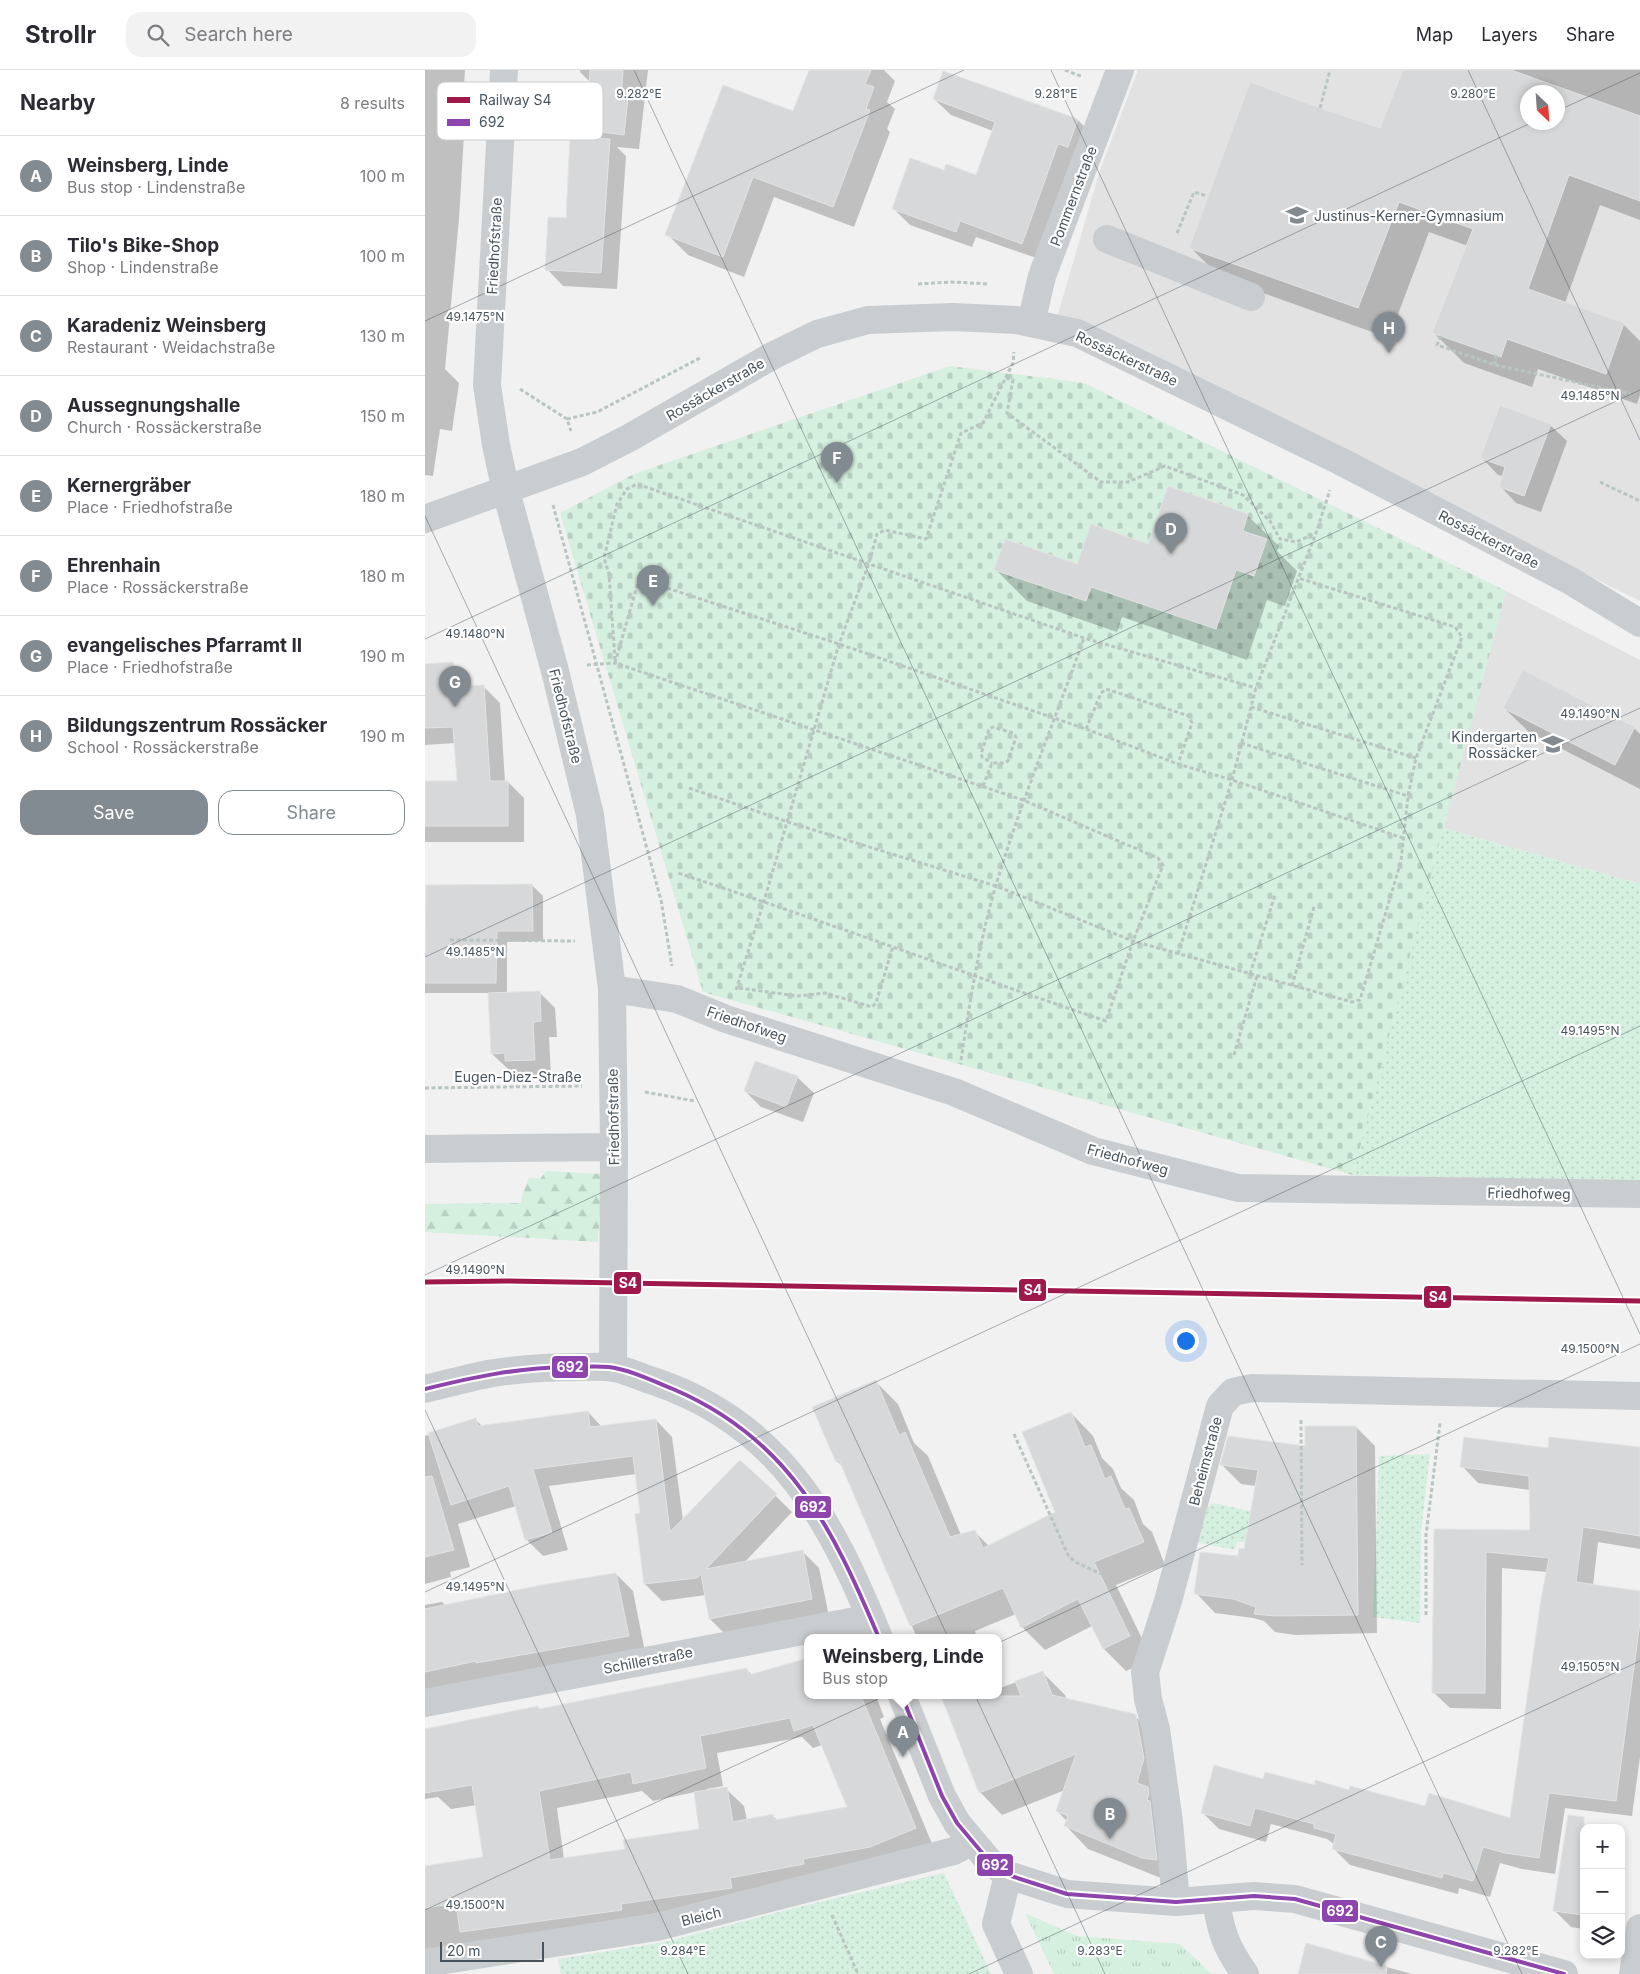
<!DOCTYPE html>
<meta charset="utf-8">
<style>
:root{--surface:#fff;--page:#f2f2f3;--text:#2b2b33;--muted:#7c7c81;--line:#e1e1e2;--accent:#828b91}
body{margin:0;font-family:Inter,sans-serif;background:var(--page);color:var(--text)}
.controls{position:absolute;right:15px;bottom:15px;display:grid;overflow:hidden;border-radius:10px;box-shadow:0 2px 8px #0003}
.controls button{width:45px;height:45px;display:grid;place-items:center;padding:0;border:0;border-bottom:1px solid var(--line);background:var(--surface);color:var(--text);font:25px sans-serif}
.compass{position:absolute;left:1095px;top:15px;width:45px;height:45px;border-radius:50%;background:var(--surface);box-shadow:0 2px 8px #0003;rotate:155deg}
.scale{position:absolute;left:15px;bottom:12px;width:104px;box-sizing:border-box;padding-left:5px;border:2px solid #47545e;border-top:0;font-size:14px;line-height:18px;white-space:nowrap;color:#47545e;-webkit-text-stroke:4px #fff;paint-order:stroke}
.you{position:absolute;left:760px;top:1270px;width:18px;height:18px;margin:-12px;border:4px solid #fff;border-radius:50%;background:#1a73e8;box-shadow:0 0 0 8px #1a73e833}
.badge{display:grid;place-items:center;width:32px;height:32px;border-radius:50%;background:var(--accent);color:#fff;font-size:16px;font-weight:700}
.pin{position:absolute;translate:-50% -41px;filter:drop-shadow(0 1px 2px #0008)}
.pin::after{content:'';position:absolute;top:26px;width:18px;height:15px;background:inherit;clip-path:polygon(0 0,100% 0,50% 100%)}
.popup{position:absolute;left:379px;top:1564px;width:198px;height:65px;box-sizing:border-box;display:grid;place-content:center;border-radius:10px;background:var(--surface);filter:drop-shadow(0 1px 4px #0005);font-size:16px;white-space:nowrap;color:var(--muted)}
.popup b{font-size:19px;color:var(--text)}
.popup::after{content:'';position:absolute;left:50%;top:100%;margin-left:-10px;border:10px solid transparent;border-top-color:var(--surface)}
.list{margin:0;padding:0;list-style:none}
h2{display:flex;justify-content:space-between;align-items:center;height:65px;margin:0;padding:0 20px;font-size:21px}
h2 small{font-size:16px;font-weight:400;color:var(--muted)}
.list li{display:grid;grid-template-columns:32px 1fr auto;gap:15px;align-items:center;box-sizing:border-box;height:80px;padding:0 20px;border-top:1px solid var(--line)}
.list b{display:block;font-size:19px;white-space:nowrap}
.list p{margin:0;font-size:16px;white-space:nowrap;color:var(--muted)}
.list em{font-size:16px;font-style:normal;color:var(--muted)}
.actions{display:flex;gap:10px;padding:15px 20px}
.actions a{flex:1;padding:11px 0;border:1px solid var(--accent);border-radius:15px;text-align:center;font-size:18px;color:var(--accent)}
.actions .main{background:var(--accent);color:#fff}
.icon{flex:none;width:28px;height:28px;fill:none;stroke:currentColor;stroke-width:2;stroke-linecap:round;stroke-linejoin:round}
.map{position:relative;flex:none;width:1215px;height:1904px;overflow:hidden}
header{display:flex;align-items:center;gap:30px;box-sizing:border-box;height:70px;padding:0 25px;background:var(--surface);border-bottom:1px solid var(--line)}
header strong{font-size:24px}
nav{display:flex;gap:28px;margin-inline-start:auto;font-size:18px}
.search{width:350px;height:45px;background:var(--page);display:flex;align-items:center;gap:12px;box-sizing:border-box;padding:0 18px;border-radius:15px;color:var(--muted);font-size:19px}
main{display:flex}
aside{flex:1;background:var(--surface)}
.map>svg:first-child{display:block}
</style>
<header>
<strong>Strollr</strong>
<div class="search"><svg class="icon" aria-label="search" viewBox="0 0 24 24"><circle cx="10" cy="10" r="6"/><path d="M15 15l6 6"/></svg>Search here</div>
<nav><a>Map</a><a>Layers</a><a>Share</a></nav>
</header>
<main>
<aside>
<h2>Nearby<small>8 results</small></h2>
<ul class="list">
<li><span class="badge">A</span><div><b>Weinsberg, Linde</b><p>Bus stop · Lindenstraße</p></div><em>100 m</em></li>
<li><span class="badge">B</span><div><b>Tilo's Bike-Shop</b><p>Shop · Lindenstraße</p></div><em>100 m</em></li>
<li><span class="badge">C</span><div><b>Karadeniz Weinsberg</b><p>Restaurant · Weidachstraße</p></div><em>130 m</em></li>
<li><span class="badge">D</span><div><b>Aussegnungshalle</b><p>Church · Rossäckerstraße</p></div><em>150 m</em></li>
<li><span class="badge">E</span><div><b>Kernergräber</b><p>Place · Friedhofstraße</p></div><em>180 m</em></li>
<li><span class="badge">F</span><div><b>Ehrenhain</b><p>Place · Rossäckerstraße</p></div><em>180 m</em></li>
<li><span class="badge">G</span><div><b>evangelisches Pfarramt II</b><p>Place · Friedhofstraße</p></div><em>190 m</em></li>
<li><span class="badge">H</span><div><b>Bildungszentrum Rossäcker</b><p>School · Rossäckerstraße</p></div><em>190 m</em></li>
</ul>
<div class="actions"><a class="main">Save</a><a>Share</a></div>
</aside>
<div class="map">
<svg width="1215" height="1904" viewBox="0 0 1215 1904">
<defs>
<pattern id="grass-tufts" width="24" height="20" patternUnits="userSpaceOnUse" patternTransform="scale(1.25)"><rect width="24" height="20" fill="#d5f0df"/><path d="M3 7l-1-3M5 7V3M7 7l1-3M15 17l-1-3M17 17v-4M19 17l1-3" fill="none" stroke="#b8d0c2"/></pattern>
<pattern id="forest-firs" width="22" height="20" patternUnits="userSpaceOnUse" patternTransform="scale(1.25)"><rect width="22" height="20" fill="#d5f0df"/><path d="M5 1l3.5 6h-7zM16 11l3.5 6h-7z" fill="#b8d0c2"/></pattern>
<pattern id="cemetery-stones" width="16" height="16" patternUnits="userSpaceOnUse" patternTransform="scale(1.25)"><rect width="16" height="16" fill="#d5f0df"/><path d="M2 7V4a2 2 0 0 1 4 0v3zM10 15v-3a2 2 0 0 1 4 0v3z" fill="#b8d0c2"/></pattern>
<pattern id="park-dots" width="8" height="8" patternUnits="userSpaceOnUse" patternTransform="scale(1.25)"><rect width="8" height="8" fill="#d5f0df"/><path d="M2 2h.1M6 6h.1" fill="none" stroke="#b8d0c2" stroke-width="1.8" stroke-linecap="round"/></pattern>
</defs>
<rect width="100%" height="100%" fill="#f1f1f1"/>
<path fill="#e3e2e3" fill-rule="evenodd" d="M713,0H1215V531L633,244L675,100ZM1102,22H1132V52H1102Z
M1081,521L1215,590V814L1018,758Z"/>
<path fill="url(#grass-tufts)" d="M600,1843L652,1866L755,1874L787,1904H629Z"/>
<path fill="url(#forest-firs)" d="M121,1101L177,1104L173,1172L0,1162V1134L96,1133L97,1126L104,1108L115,1109Z"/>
<path fill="url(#cemetery-stones)" d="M525,296L659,313L1081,521L928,1105L278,922L135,443L209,404Z"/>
<path fill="url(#park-dots)" d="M1018,758L1215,814V1112L928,1105Z
M1005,1384L996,1461L995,1553L948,1547L954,1386Z
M788,1433L861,1449L854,1480L812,1471L810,1480L771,1472L778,1441Z
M519,1803L566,1904H136L133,1889L240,1872L369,1838Z"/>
<path fill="#0003" fill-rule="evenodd" d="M0,0H40L37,45L40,48L34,149L20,299L34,313L27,361L15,359L8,406L0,405Z
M155,0H223L214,79L192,77L201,86L192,219L138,216L122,199L173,69L163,60L166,13L155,2Z
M385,0H459L470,11L462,32L470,39L462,59L465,62L429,157L349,127L319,207L263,185L242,164L369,43Z
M979,0H1215V150L1175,135L1140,233L1198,254L1215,271V325L1212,334L1113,299L1107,317L1039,293L1008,262L1043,176L1004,162L964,268L796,208L765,177L895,40L956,59ZM1102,22H1132V52H1102Z
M509,29L653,50L669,67L614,189L551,167L547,177L485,155L469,139L520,101L552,107L568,61L526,45Z
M1125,355L1142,371L1116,442L1091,433L1075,416L1078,406L1073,405L1057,388Z
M822,445L854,476L852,481L872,501L860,536L842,530L822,590L697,547L692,562L602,531L570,499L653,495Z
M28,594L44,610V617H59L75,633L80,712H83L99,728V772H0V712H33L31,673L0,675V595Z
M1079,638L1209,658L1215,664V719L1104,662Z
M107,815L118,826V871L82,872V923L114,922L130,938L132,967H124L126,1006L98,1007L91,1000H84L67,984L64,923H0V887H3Z
M372,1007L389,1023L378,1052L336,1037L320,1021Z
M451,1312L473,1334L489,1373L503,1386L536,1465L550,1462L564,1476L631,1442L646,1343L668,1366L677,1388L688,1399L696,1418L709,1430L718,1454L727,1462L740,1495L691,1515L727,1589L701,1601L679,1579L667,1556L620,1580L597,1557L591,1544L550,1561L552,1568H492L419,1398L412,1391Z
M163,1342L177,1357L231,1350L247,1367L258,1450L315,1391L367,1442L319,1493L378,1482L394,1498L404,1546L302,1566L285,1549L281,1525L237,1531L220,1514L216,1444L211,1404L124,1416L143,1480L118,1486L101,1469L91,1436L33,1454L45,1497L25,1502L26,1507L0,1514V1366L50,1349L58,1357Z
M931,1357L950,1376L952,1563L870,1565L850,1562L839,1551L828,1548L790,1543L771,1523L814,1487L820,1480L831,1416L816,1414L797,1395L881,1377Z
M1215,1378V1479L1173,1472L1168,1516L1215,1523V1687L1207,1746L1140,1738L1130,1804L1097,1799L1075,1793L1065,1827L1034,1818L1033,1824L925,1795L909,1779L910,1775L902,1769L846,1754L841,1772L794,1759L778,1743L839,1710L925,1721L1001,1738L1086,1750L1122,1502L1077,1498L1076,1639L1025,1638L1008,1622L1010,1460L1106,1461L1105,1420L1053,1413L1037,1396L1125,1380Z
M191,1504L208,1521L220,1582L0,1621V1535L17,1532L21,1536Z
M383,1590V1626H451L459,1647L455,1649L508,1776L323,1825L0,1889V1797L59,1788L52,1735L26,1739L13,1727L0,1729V1659L113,1637L115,1640L322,1600L328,1606ZM377,1667L388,1678L397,1675L423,1738L353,1751L348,1746L322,1751L319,1736L301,1719L282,1722V1719L298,1716L292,1683ZM217,1721L228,1731L270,1722L276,1760L201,1780L139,1789L132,1738Z
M617,1602L640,1625L642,1630L709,1645L732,1668L741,1810L663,1779L641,1756L642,1751L632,1741L640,1720L577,1745L555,1722L517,1626H573V1619Z
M1159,1796V1859L1146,1857L1129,1840Z
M882,1875L987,1904H874Z"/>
<path fill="#d7d8d9" stroke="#e2e3e4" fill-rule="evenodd" d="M165,0H198L196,28H203L199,65L162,60Z
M384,0H446L440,14L449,17L441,39L445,40L408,137L328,107L298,187L240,165L298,15L368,41Z
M978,0H1086L1215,46V131L1144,105L1103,219L1199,253L1181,304L1082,269L1076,287L1007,263L1048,159L974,132L933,238L764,178L825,12L895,38L955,58ZM1102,22H1132V52H1102Z
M518,1L653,49L643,77L633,74L597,174L535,151L531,162L467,139L485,88L519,100L521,94L551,105L570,52L508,29Z
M145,67L185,69L176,203L120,200L123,147L141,148Z
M1075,335L1126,354L1099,426L1074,417L1080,397L1055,388Z
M743,416L823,444L818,461L842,469L829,506L811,500L791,559L666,517L661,531L569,500L580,469L652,494L666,454L723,474Z
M28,592L29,616L59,615L65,711H83V756H0V711H32L28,657L0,658V594Z
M1098,600L1210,657L1190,695L1078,638Z
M107,814L108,861H72L71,913H0L1,815Z
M115,921L116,951L108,952L110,990L80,991V983L66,984L63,923Z
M330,991L373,1006L361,1037L319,1021Z
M451,1310L474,1365L480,1362L525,1467L550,1460L558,1478L630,1442L597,1362L646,1342L660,1377L666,1375L680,1409L686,1406L700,1439L704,1438L719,1472L669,1492L705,1566L678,1579L653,1529L596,1558L578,1518L485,1556L414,1390L411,1392L387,1337Z
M163,1341L165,1357L231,1349L245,1462L315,1390L352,1424L281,1499L378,1480L387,1529L284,1549L276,1504L272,1508L219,1514L210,1444L215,1443L208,1386L108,1399L127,1463L100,1470L84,1416L26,1435L3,1363L51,1348L53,1356Z
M880,1356H931L933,1545L850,1546L829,1544L831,1537L808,1529L769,1524L775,1482L813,1486L814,1478L819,1479L833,1400L795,1395L803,1366L880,1376Z
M1039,1367L1123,1378L1124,1367L1215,1377V1466L1158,1457L1151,1512L1215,1521V1552L1191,1731L1124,1723L1114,1788L1080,1783L1058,1777L1048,1811L1018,1803L1017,1808L907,1779L911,1764L889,1758V1754L830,1738L825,1756L776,1743L789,1695L838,1709L840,1702L890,1715V1710L924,1720L925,1716L1000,1736L1004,1723L1085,1748L1116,1529L1124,1488L1061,1482L1060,1623H1007L1009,1459L1105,1460L1104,1406L1035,1397Z
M7,1406L29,1480L0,1487V1407Z
M191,1503L204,1566L51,1593V1591L0,1602V1539L116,1515Z
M383,1588V1626H436L491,1758L445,1777L378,1789L379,1794L305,1808L307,1818L196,1834L197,1840L35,1862L31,1833L0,1838V1796L58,1787L47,1715L0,1723V1659L113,1636L114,1639L322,1598L324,1605ZM365,1648L369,1661L388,1655L422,1737L349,1750L348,1744L308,1752L302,1717L269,1722L274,1759L198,1770L200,1779L125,1790L114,1721L206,1702L208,1714L281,1698L275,1666Z
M618,1601L627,1625L710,1644L711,1646L719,1688L712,1713L723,1717L724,1724L722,1730L725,1731L732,1790L717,1788L639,1756L643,1746L631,1741L651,1684L554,1723L516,1626H596L590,1611Z
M1143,1745L1159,1747V1845L1128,1841Z
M881,1873L962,1896L961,1904H873Z"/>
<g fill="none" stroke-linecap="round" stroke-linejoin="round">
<path stroke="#b9c5c1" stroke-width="3" stroke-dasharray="4 2.5" stroke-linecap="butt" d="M640,0L658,7
M895,38L905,0
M752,163L769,122L782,126
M493,214L527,212L564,214
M1016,266L1012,275L1070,295L1206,324
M1070,295L1071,285
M581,308L588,310L582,343L676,412H703L740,396L818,425L845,451L855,469L871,472L891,463
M95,319L142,349L146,361
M142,349L172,342L275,288
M1175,412L1215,431
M128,435L236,830L247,896
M190,590L184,504L179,488L192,434L202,419L212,414L659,568L831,618
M190,593L214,509L414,574L661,659L753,694L807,710L978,768
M162,595L190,593L598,730L733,788L738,795L708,871L681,951C538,903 396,850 253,803
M826,637L991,688
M661,659L676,623L681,619L764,646L767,653L753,694
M816,673L983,726
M558,716L567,693H578L583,691L591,667L588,663L568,657L564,659L556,684L557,687L567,693
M264,718L363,752L571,816L708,871L927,932L935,930L976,791L983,726L991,688L1037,567L1030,557L873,508
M25,870L150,871
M753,884L807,710L831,618L891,463L905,420
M825,904L850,825
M867,916L889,837
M314,918L373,926L400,923L447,937L451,933L468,876
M311,920L339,831L414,574L444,493L452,464L460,460L501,469L536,363L558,353L588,293L589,282
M809,985L832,906
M536,990C545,931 554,873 571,815C596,731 630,650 659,568
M0,1018L157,1016
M220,1022L270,1031
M876,1350L877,1495
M589,1364L643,1485L650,1492L683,1507
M1001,1545V1465L1015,1353
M407,1845L433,1904"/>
<path stroke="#cacdcf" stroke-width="28" d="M79,0L62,315L71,375L81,421L130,601L165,745L187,919L189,1077L188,1298
M682,169L826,227
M606,253L617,206L695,0
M0,449L157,392L204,368L347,286L392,264L443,250L528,247L591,250L652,263L915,391L1144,510L1215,553
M187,919L252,929L301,949L529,1022L668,1081L813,1118L1215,1124
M0,1079L189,1077
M0,1319C21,1314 42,1308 63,1304C91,1299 129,1297 157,1297C167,1297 178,1296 188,1298C202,1300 217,1308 231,1312C357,1355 407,1452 454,1568
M477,1626L517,1726L532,1753L564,1791L583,1805L642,1824L751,1832L829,1826L870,1829L1139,1904
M0,1633L446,1548
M583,1805L571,1854L594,1904
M791,1830C796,1863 801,1877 820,1904
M751,1832L744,1752L731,1659L723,1629L720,1602L743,1531L795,1336L808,1322L827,1318L1215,1326
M0,1893L232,1857L529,1781L546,1772
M1208,1904L1215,1858"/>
<g stroke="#fff" stroke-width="8">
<path id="bus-1" d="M0,1319C49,1307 91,1298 142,1297C156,1297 170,1296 184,1297C206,1300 228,1311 248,1319C365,1369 407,1457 454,1568
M477,1626L517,1726L532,1753L564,1791L583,1805L642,1824L751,1832L829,1826L870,1829L1139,1904"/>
</g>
<use href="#bus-1" stroke="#8e44ad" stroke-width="4"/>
<g stroke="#fff" stroke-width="9">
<path id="rail-1" d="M0,1212L83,1211L1215,1231"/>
</g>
<use href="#rail-1" stroke="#9f184c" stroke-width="5"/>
</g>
<path fill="none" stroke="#47545e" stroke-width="1" stroke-opacity="0.45" d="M209,0L1097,1904M626,0L1215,1264M1043,0L1215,370M1132,41L1215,3M0,251L539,0M0,446L680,1904M0,569L1108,52M0,887L1215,320M0,1205L1215,638M0,1340L263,1904M0,1522L1215,956M0,1840L1215,1274M544,1904L1215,1591"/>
<defs>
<g id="school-bare" transform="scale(1.725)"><path d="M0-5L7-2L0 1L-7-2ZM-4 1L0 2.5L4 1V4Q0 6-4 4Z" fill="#828b91" stroke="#fff" stroke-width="2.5" paint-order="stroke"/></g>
</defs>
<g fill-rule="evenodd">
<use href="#school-bare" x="872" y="145"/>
<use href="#school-bare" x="1128" y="674"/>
</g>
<g text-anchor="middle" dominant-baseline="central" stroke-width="4.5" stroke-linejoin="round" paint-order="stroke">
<g font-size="14" fill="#47545e" stroke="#fff">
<text transform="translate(648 126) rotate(-69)">Pommernstraße</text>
<text transform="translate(69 176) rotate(-87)">Friedhofstraße</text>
<text transform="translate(702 288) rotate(25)">Rossäckerstraße</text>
<text transform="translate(290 319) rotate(-30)">Rossäckerstraße</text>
<text transform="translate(1064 469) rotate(27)">Rossäckerstraße</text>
<text transform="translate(141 646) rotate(76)">Friedhofstraße</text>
<text transform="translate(322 954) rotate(19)">Friedhofweg</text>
<text x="93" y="1006">Eugen-Diez-Straße</text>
<text transform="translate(188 1047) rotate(-91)">Friedhofstraße</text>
<text transform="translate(703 1089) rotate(15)">Friedhofweg</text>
<text transform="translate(1104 1123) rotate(1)">Friedhofweg</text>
<text transform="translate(780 1391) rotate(-75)">Beheimstraße</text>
<text transform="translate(223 1590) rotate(-11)">Schillerstraße</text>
<text transform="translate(276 1846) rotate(-14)">Bleich</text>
</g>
<g font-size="14" fill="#47545e" stroke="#fff" text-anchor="start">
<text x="889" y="145">Justinus-Kerner-Gymnasium</text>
<text x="1112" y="666" text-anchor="end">Kindergarten<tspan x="1112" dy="16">Rossäcker</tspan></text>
</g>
</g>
<rect x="12" y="12" width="166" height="58" rx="8" fill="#fff" stroke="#c8cccf" stroke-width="1"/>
<rect x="22" y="27" width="23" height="6" fill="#9f184c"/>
<rect x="22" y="49" width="23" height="7" fill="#8e44ad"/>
<g font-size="14" fill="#47545e">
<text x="54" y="35">Railway S4</text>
<text x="54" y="57">692</text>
</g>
<g font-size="12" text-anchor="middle" fill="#47545e" stroke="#fff" stroke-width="4.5" stroke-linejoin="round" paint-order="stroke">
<text x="214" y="28">9.282°E</text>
<text x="631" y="28">9.281°E</text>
<text x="1048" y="28">9.280°E</text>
<text x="50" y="251">49.1475°N</text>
<text x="1165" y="330">49.1485°N</text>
<text x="50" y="568">49.1480°N</text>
<text x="1165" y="648">49.1490°N</text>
<text x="50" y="886">49.1485°N</text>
<text x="1165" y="965">49.1495°N</text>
<text x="50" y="1204">49.1490°N</text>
<text x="1165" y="1283">49.1500°N</text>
<text x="50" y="1521">49.1495°N</text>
<text x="1165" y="1601">49.1505°N</text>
<text x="50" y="1839">49.1500°N</text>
<text x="258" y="1885">9.284°E</text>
<text x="675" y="1885">9.283°E</text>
<text x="1091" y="1885">9.282°E</text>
</g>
<g stroke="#fff" stroke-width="2">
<rect x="188" y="1201" width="29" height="24" rx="5" fill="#9f184c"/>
<rect x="593" y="1208" width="29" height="24" rx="5" fill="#9f184c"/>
<rect x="998" y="1215" width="29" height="24" rx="5" fill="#9f184c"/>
<rect x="126" y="1285" width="38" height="24" rx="5" fill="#8e44ad"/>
<rect x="369" y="1425" width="38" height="24" rx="5" fill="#8e44ad"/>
<rect x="551" y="1783" width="38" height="24" rx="5" fill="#8e44ad"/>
<rect x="896" y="1829" width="38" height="24" rx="5" fill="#8e44ad"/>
</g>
<g font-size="14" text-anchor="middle" font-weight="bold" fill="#fff">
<text x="203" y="1218">S4</text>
<text x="608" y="1225">S4</text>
<text x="1013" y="1232">S4</text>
<text x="145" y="1302">692</text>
<text x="388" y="1442">692</text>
<text x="570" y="1800">692</text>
<text x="915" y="1846">692</text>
</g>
</svg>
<div class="controls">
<button>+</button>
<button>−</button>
<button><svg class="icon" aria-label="layers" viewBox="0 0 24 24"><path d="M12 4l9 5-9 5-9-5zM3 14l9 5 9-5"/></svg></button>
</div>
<svg class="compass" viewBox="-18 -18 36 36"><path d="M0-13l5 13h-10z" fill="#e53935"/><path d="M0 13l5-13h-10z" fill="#7c7c81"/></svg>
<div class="scale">20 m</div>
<div class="you"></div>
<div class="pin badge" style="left:478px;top:1687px">A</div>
<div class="popup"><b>Weinsberg, Linde</b>Bus stop</div>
<div class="pin badge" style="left:685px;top:1769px">B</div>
<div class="pin badge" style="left:956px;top:1897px">C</div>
<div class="pin badge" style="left:746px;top:484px">D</div>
<div class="pin badge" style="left:228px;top:536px">E</div>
<div class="pin badge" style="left:412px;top:413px">F</div>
<div class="pin badge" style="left:30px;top:637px">G</div>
<div class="pin badge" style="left:964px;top:283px">H</div>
</div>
</main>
